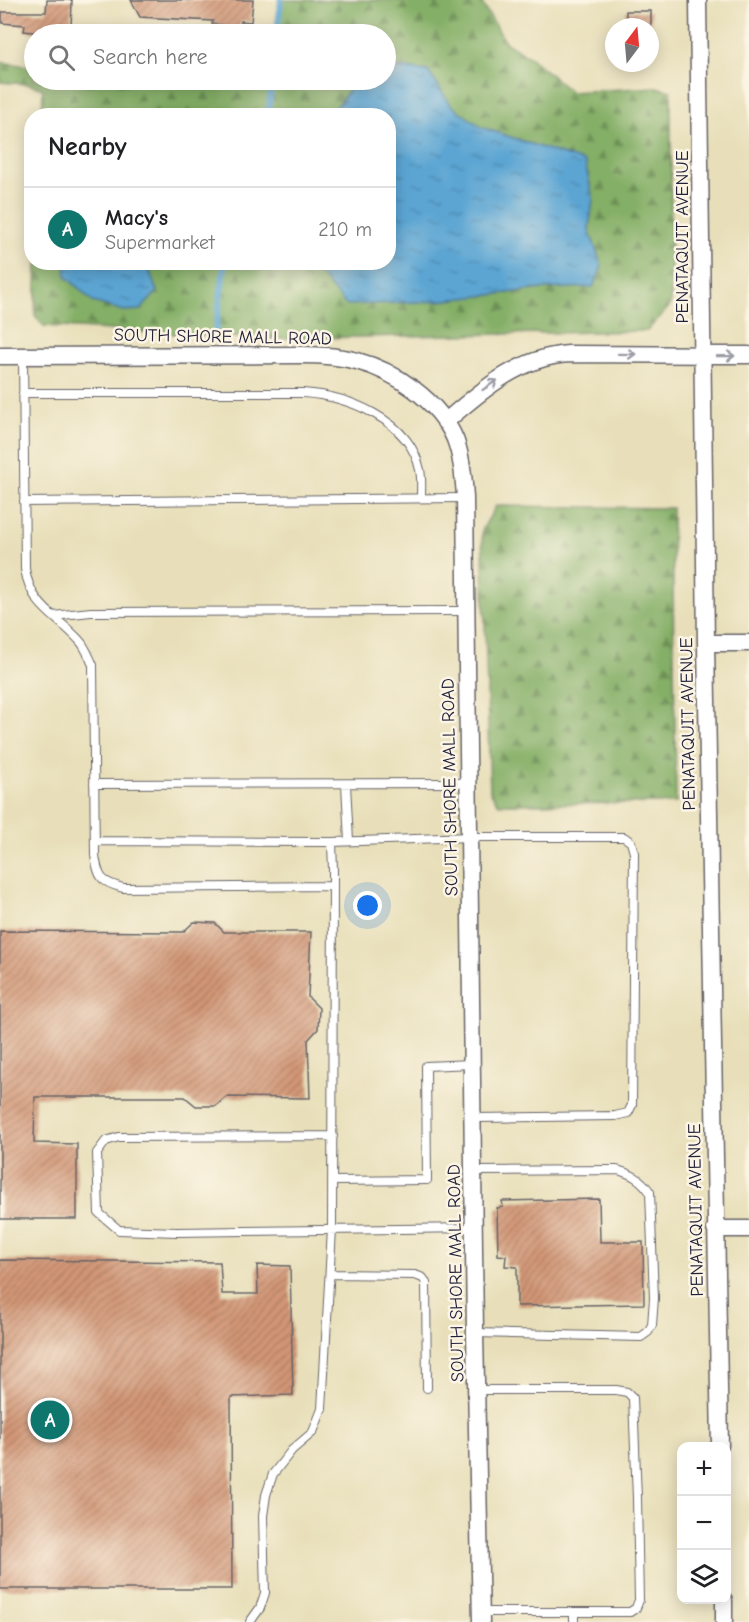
<!DOCTYPE html>
<meta charset="utf-8">
<style>
:root{--surface:#fff;--page:#f6f6f6;--text:#202124;--muted:#757577;--line:#e0e0e0;--accent:#0f766e}
body{margin:0;font-family:"Comic Neue",sans-serif;background:var(--page);color:var(--text)}
.controls{position:absolute;right:18px;bottom:18px;display:grid;overflow:hidden;border-radius:12px;box-shadow:0 3px 15px #0003}
.controls button{width:54px;height:54px;display:grid;place-items:center;padding:0;border:0;border-bottom:2px solid var(--line);background:var(--surface);color:var(--text);font:30px sans-serif}
.compass{position:absolute;left:605px;top:18px;width:54px;height:54px;border-radius:50%;background:var(--surface);box-shadow:0 3px 15px #0003;rotate:16deg}
.you{position:absolute;left:368px;top:906px;width:21px;height:21px;margin:-15px;border:4px solid #fff;border-radius:50%;background:#1a73e8;box-shadow:0 0 0 9px #1a73e833}
.badge{display:grid;place-items:center;width:39px;height:39px;border-radius:50%;background:var(--accent);color:#fff;font-size:20px;font-weight:700}
.pin{position:absolute;translate:-50% -50%;border:3px solid #fff;box-shadow:0 2px 6px #0006}
.list{margin:0;padding:0;list-style:none}
h2{display:flex;justify-content:space-between;align-items:center;height:78px;margin:0;padding:0 24px;font-size:26px}
h2 small{font-size:20px;font-weight:400;color:var(--muted)}
.list li{display:grid;grid-template-columns:39px 1fr auto;gap:18px;align-items:center;box-sizing:border-box;height:84px;padding:0 24px;border-top:2px solid var(--line)}
.list b{display:block;font-size:22px;white-space:nowrap}
.list p{margin:0;font-size:20px;white-space:nowrap;color:var(--muted)}
.list em{font-size:20px;font-style:normal;color:var(--muted)}
.icon{flex:none;width:33px;height:33px;fill:none;stroke:currentColor;stroke-width:2;stroke-linecap:round;stroke-linejoin:round}
.map{position:relative;flex:none;width:749px;height:1622px;overflow:hidden}
.search{position:absolute;background:var(--surface);box-shadow:0 3px 15px #0003;left:24px;top:24px;width:372px;height:66px;display:flex;align-items:center;gap:15px;box-sizing:border-box;padding:0 21px;border-radius:33px;color:var(--muted);font-size:22px}
.panel{position:absolute;background:var(--surface);box-shadow:0 3px 15px #0003;left:24px;top:108px;width:372px;height:162px;border-radius:24px}
.map>svg:first-child{display:block}
</style>
<div class="map">
<svg width="749" height="1622" viewBox="0 0 749 1622">
<defs>
<pattern id="forest-firs" width="22" height="20" patternUnits="userSpaceOnUse" patternTransform="scale(1.5)"><rect width="22" height="20" fill="#84af66"/><path d="M5 1l3.5 6h-7zM16 11l3.5 6h-7z" fill="#6c8e55"/></pattern>
<pattern id="water-ripples" width="26" height="14" patternUnits="userSpaceOnUse" patternTransform="scale(1.5)"><rect width="26" height="14" fill="#5ca5d3"/><path d="M2 4q2-2 4 0t4 0M15 11q2-2 4 0t4 0" fill="none" stroke="#4c86ac"/></pattern>
<pattern id="building-hatch" width="6" height="6" patternUnits="userSpaceOnUse" patternTransform="scale(1.5)"><rect width="6" height="6" fill="#d29676"/><path d="M-1 1l2-2M0 6l6-6M5 7l2-2" fill="none" stroke="#aa7a62"/></pattern>
</defs>
<rect width="100%" height="100%" fill="#fcf5e5"/>
<filter id="ink" filterUnits="userSpaceOnUse"><feTurbulence type="fractalNoise" baseFrequency=".0167" numOctaves="2"/><feDisplacementMap in="SourceGraphic" scale="12" xChannelSelector="R" yChannelSelector="G"/><feConvolveMatrix kernelMatrix="1 2 1 2 8 2 1 2 1" color-interpolation-filters="sRGB"/></filter>
<filter id="wash" filterUnits="userSpaceOnUse"><feTurbulence type="fractalNoise" baseFrequency=".008" numOctaves="4" result="noise"/><feDisplacementMap in="SourceGraphic" scale="24" xChannelSelector="R" yChannelSelector="G"/><feGaussianBlur stdDeviation="1.35" result="paint"/><feColorMatrix in="noise" values="0 0 0 0 0 0 0 0 0 0 0 0 0 0 0 0 0 1.4 0 .05"/><feComposite in="paint" operator="in"/></filter>
<g filter="url(#wash)">
<rect width="100%" height="100%" fill="#e8dfba"/>
<path fill="url(#forest-firs)" stroke="#536850" stroke-width="1.5" d="M280,0H480L506,43L531,58L571,92L656,87L671,91V305L647,331L263,339L44,326L35,316L37,263L388,262V116L42,115L43,89L28,84L0,82V62L34,67V80H151L218,84H265L266,80H386V34H274Z
M496,506L672,508L676,803L499,804L490,792L482,530Z"/>
<path fill="url(#water-ripples)" stroke="#3f6487" stroke-width="1.5" d="M389,66L428,71L451,105L481,127L585,162L593,199L589,229L602,267L593,287L542,289L438,301L346,305L309,263L388,262V116L331,115L356,80H386V67Z
M65,263H147L157,292L140,310L124,311L93,302L66,276Z"/>
<g fill="none" stroke-linecap="round" stroke-linejoin="round">
<path stroke="#5ca5d3" stroke-width="6" d="M277,34L281,0
M268,116L272,80
M215,336L225,262"/>
</g>
<g id="blocks">
<path fill="url(#building-hatch)" d="M47,0H72L71,29L42,27L41,33L24,31L25,25L2,23V12H46Z
M131,0H253L251,22L241,21L240,34H222V25L212,24L213,21L140,17Z
M626,11H651V27H626Z
M194,922L215,923L224,932H311L308,997L319,1008L318,1029L308,1040L310,1098L226,1097L216,1106H196L185,1097H35L34,1143L77,1144V1219H0V931L183,932Z
M599,1199L600,1242H643L644,1304L517,1306V1267L505,1266L506,1256L498,1255L497,1208L503,1207L502,1201Z
M0,1260L220,1262L222,1294H258L257,1265L290,1266L293,1395L231,1397L232,1589H0Z"/>
</g>
</g>
<g filter="url(#ink)">
<use href="#blocks" fill-opacity="0" stroke="#676467" stroke-width="1.5"/>
<g fill="none" stroke-linecap="round" stroke-linejoin="round">
<g stroke="#676467" stroke-width="10">
<path id="service" d="M23,355L25,569C31,607 56,615 79,640C86,647 89,657 93,665L95,855C98,878 101,882 123,888L333,886
M23,393H303C348,396 410,420 420,470C422,479 421,489 421,498
M24,502L465,498
M53,616L91,612L466,611
M94,784L469,783
M346,784L349,841
M95,841L332,842L470,837H624L631,842L634,853L632,1105L628,1113L615,1116L474,1118
M333,1136L119,1137L106,1141L97,1153L99,1213L119,1230L177,1232L475,1228
M474,1171L617,1170C632,1174 641,1179 650,1192L654,1298L652,1325L648,1332L641,1337L475,1333
M333,1181L427,1180L426,1066L472,1064
M330,1274L415,1275L423,1278L426,1283L427,1388
M476,1390H616L627,1392L633,1398L637,1498L639,1600L636,1608L630,1612H481
M574,1613V1622
M250,1622L260,1608L265,1593L263,1516L266,1495L273,1474L292,1450L313,1432L322,1409L332,1229L333,870L332,842"/>
</g>
<g stroke="#676467" stroke-width="19">
<path id="minor" d="M698,0L706,643L720,1446
M0,356L302,355C320,355 339,356 357,361C395,371 439,401 455,439C462,457 464,479 465,498L475,1333L481,1622
M445,422C481,391 519,357 569,354L749,355
M706,643H749
M715,1229H749
M724,1600V1622"/>
</g>
<use href="#service" stroke="#fff" stroke-width="8"/>
<use href="#minor" stroke="#fff" stroke-width="16"/>
</g>
<defs><path id="oneway-shaft" d="M-6 0H5M1.5-3L5.5 0L1.5 3" fill="none" stroke-width="1.6" stroke-linecap="round" stroke-linejoin="round" transform="scale(1.5)"/></defs>
<g stroke="#9c9ca7">
<use href="#oneway-shaft" transform="translate(627 354) rotate(1)"/>
<use href="#oneway-shaft" transform="translate(726 356) rotate(-1)"/>
<use href="#oneway-shaft" transform="translate(490 385) rotate(-34)"/>
</g>
</g>
<g text-anchor="middle" dominant-baseline="central" stroke-width="5" stroke-linejoin="round" paint-order="stroke">
<g font-size="18" fill="#22223b" stroke="#fcf5e5">
<text transform="translate(682 237) rotate(-90)">PENATAQUIT AVENUE</text>
<text transform="translate(223 337) rotate(1)">SOUTH SHORE MALL ROAD</text>
<text transform="translate(688 724) rotate(-91)">PENATAQUIT AVENUE</text>
<text transform="translate(450 787) rotate(-91)">SOUTH SHORE MALL ROAD</text>
<text transform="translate(696 1210) rotate(-91)">PENATAQUIT AVENUE</text>
<text transform="translate(456 1273) rotate(-91)">SOUTH SHORE MALL ROAD</text>
</g>
</g>
</svg>
<div class="controls">
<button>+</button>
<button>−</button>
<button><svg class="icon" aria-label="layers" viewBox="0 0 24 24"><path d="M12 4l9 5-9 5-9-5zM3 14l9 5 9-5"/></svg></button>
</div>
<svg class="compass" viewBox="-18 -18 36 36"><path d="M0-13l5 13h-10z" fill="#e53935"/><path d="M0 13l5-13h-10z" fill="#757577"/></svg>
<div class="you"></div>
<div class="pin badge" style="left:50px;top:1420px">A</div>
<div class="search"><svg class="icon" aria-label="search" viewBox="0 0 24 24"><circle cx="10" cy="10" r="6"/><path d="M15 15l6 6"/></svg>Search here</div>
<section class="panel">
<h2>Nearby<small></small></h2>
<ul class="list">
<li><span class="badge">A</span><div><b>Macy's</b><p>Supermarket</p></div><em>210 m</em></li>
</ul>
</section>
</div>
